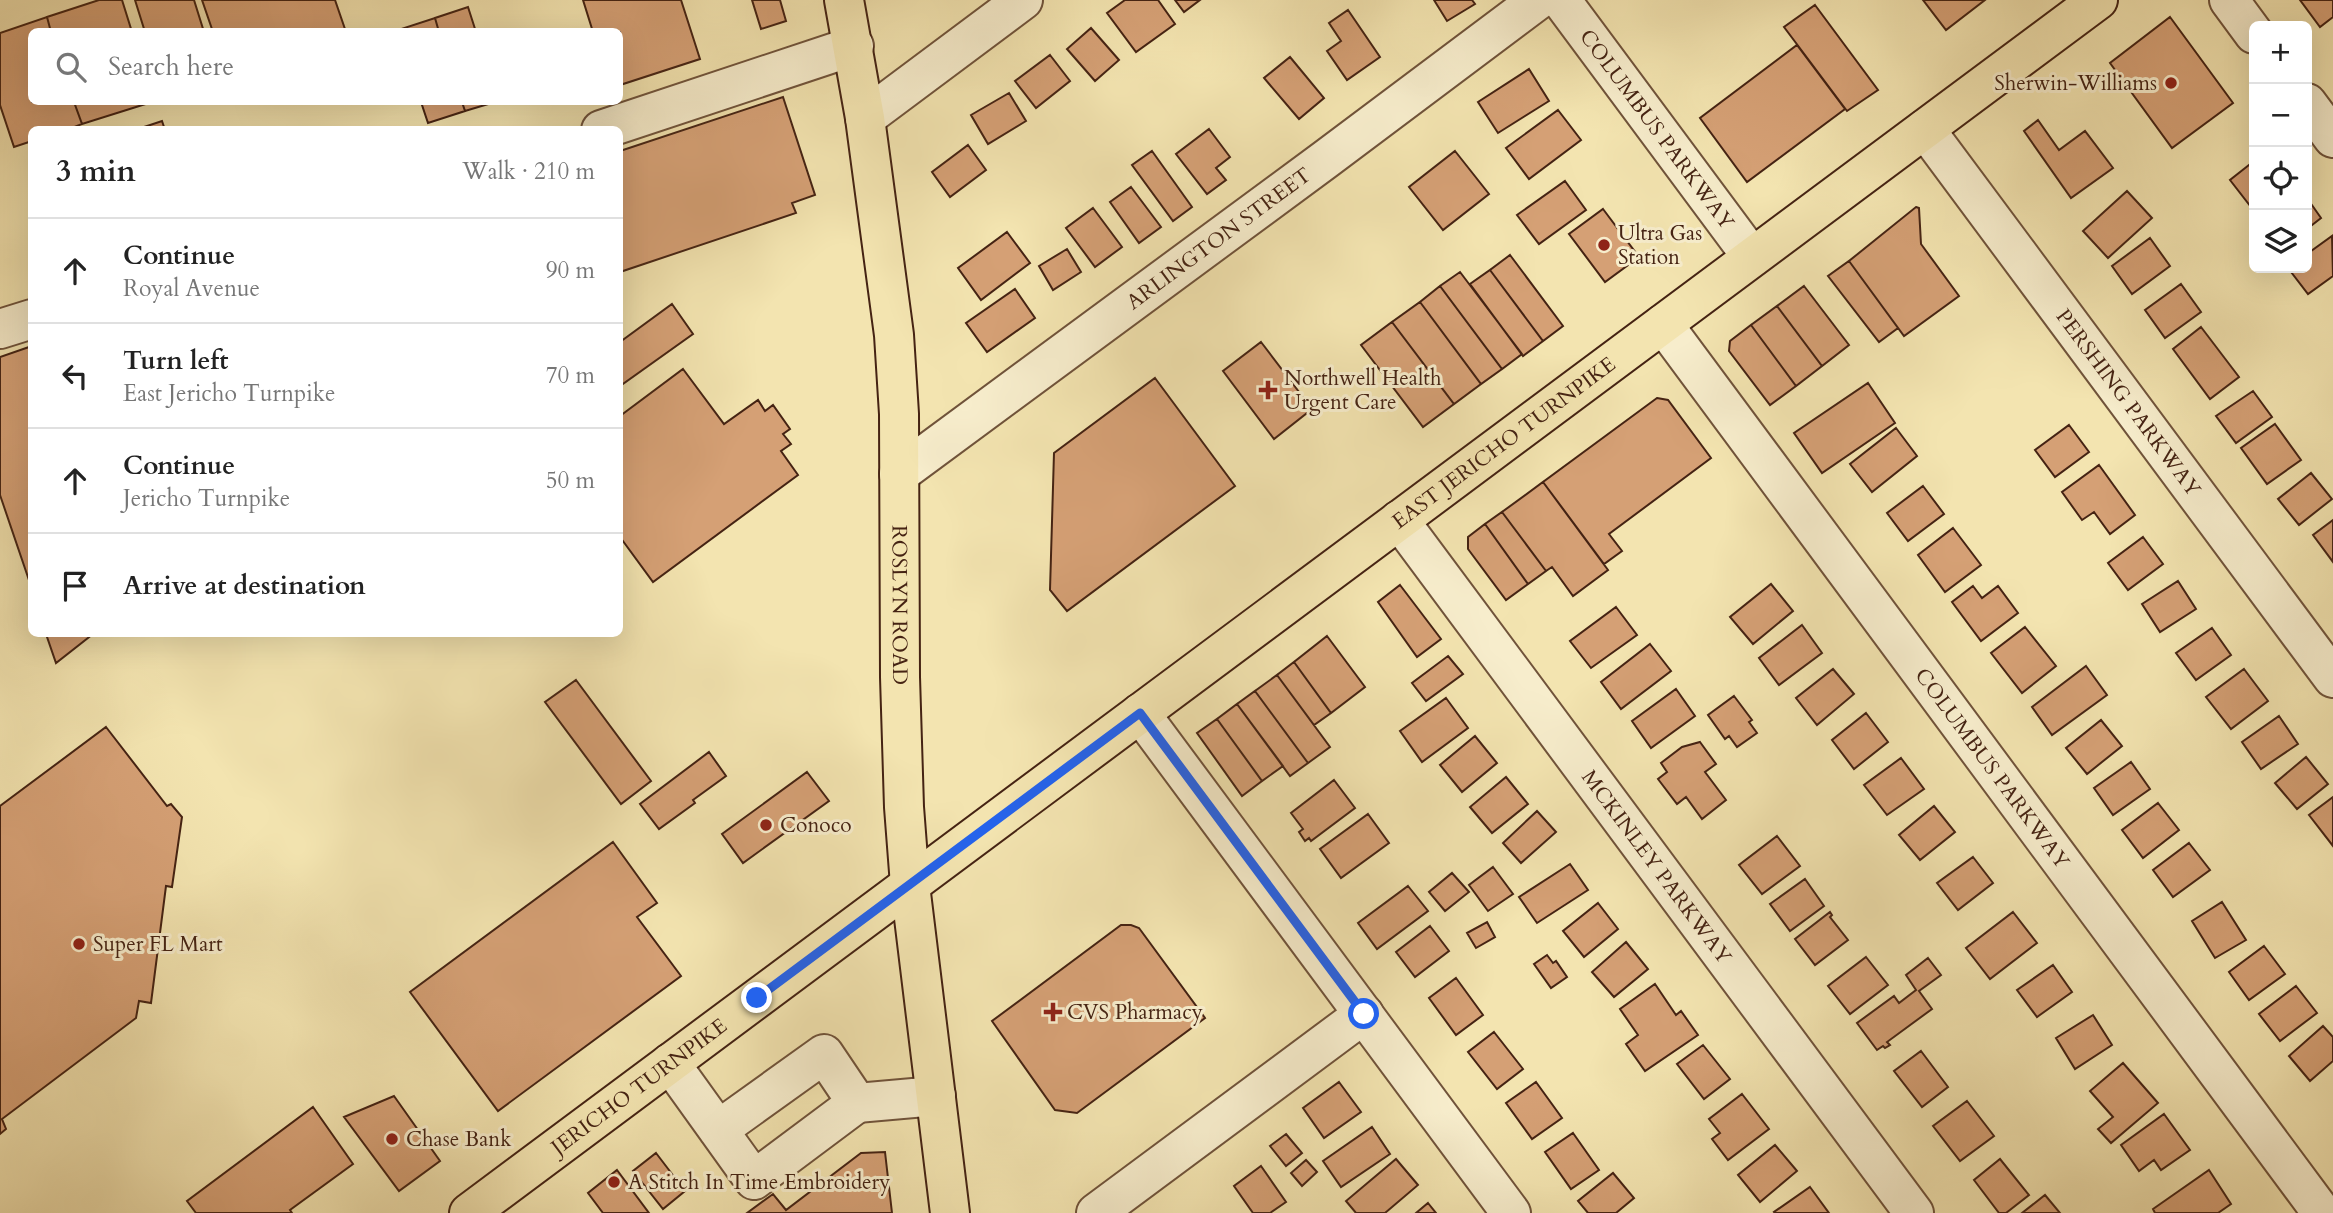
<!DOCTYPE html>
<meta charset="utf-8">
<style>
:root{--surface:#fff;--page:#f2f2f2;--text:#222;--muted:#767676;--line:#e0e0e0}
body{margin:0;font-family:Cardo,serif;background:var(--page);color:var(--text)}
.controls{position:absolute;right:21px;top:21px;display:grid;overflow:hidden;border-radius:10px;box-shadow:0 7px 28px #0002}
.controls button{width:63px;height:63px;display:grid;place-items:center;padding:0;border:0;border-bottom:2px solid var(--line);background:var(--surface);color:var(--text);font:35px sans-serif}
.stop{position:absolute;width:21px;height:21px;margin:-16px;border:5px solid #2563eb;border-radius:50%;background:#fff}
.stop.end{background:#2563eb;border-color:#fff;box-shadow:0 2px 7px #0008}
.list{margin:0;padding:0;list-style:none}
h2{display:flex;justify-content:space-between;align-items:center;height:91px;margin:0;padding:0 28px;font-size:30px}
h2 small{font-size:23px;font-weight:400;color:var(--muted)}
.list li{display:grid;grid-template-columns:46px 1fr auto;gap:21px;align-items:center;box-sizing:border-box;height:105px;padding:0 28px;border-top:2px solid var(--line)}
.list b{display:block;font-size:26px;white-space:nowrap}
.list p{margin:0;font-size:23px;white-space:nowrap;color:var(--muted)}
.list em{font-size:23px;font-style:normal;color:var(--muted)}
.icon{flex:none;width:38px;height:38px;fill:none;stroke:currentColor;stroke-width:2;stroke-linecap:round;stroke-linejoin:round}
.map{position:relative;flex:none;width:2333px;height:1213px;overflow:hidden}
.search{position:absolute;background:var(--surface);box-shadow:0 7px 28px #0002;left:28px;top:28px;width:595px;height:77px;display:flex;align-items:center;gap:18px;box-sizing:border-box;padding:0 24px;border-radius:10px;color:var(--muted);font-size:26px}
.panel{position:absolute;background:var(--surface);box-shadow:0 7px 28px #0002;left:28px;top:126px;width:595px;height:511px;border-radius:10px}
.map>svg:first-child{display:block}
</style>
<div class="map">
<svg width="2333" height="1213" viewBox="0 0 2333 1213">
<rect width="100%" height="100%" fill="#f3e4b0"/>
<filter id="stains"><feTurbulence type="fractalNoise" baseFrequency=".00286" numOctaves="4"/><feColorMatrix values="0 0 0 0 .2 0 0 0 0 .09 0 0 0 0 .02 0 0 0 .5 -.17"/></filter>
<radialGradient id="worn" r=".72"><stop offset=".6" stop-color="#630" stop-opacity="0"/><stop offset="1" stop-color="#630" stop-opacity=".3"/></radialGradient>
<path fill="#d5a075" stroke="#452313" stroke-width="2" d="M99,0H122L132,32H51L47,17Z
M135,0H194L204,32H145Z
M202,0H335L346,32H213Z
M583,0H681L700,59L620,85V32H593Z
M752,0H780L786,21L761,29Z
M1125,0H1158L1175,24L1136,52L1107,13Z
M1175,0H1200L1184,12Z
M1434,0H1472L1475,4L1447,21Z
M1923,0H1985L1946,30Z
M2300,0H2333V17L2320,27Z
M1815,5L1878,90L1847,111L1784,27Z
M468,7L476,32H439L435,18Z
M1348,10L1380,57L1347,80L1327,51L1341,41L1329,23Z
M47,17L51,32H32V102H74L82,124L67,130H32V141L14,147L0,105V33Z
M2170,17L2233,103L2172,148L2110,63Z
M435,18L439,32H399L398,30Z
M1091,28L1119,60L1095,81L1067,49Z
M1797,45L1845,109L1747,182L1700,118Z
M1050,55L1070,81L1036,108L1015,81Z
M1290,57L1324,98L1299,119L1264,78Z
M1529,69L1549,101L1498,133L1478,102Z
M1009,93L1026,121L988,144L971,115Z
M783,97L815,195L792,203L796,213L620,272V151Z
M74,102H152L82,124Z
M421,102H462L465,111L428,123Z
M462,102H495L465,111Z
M1558,110L1581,140L1529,179L1506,148Z
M2038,120L2059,150L2085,131L2113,168L2071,198L2024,131Z
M162,121L165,130H135Z
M1209,129L1230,157L1216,168L1226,180L1207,194L1176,154Z
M968,145L986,170L950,197L932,172Z
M1152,151L1192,207L1173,221L1132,165Z
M1455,151L1489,194L1443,230L1409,187Z
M2254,161V204L2251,207L2230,180Z
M1565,181L1586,210L1539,244L1517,215Z
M1131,187L1161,227L1139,243L1110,202Z
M2127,191L2152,218L2108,258L2083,231Z
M2307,198L2321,218L2307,229Z
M1916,207L1919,208L1921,244L1959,296L1904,336L1849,261Z
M1093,208L1122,247L1095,267L1066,228Z
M1603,209L1639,257L1605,282L1569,234Z
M1007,232L1030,263L981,300L958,268Z
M2332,236L2333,276L2308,294L2288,268H2307V254Z
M2150,238L2170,266L2132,294L2112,266Z
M1067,249L1081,272L1053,290L1039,266Z
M1510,255L1563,326L1543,341L1490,270Z
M1849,261L1898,328L1879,342L1828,276Z
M1490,270L1543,341L1523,356L1470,284Z
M1460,272L1522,354L1502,369L1440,286Z
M2181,284L2201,312L2165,338L2145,310Z
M1440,286L1502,369L1481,384L1420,302Z
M1804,286L1849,345L1822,366L1777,306Z
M1015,289L1035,318L987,352L966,323Z
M1420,302L1481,384L1454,404L1392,322Z
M672,304L693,334L620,386V342Z
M1777,306L1822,366L1796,386L1751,325Z
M1392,322L1454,404L1423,427L1361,345Z
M1751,325L1796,386L1770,405L1729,351L1730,341Z
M2201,327L2239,377L2210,399L2173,349Z
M1261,342L1312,409L1274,439L1223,371Z
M32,346V589L0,495V357Z
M683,369L724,424L758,400L765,411L773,405L790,429L783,434L791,444L781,451L798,475L653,582L620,537V416Z
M1155,378L1235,486L1067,611L1050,590L1054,453Z
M1868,383L1895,423L1822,473L1794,433Z
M2253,391L2272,417L2236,443L2216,416Z
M1657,398L1668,400L1711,458L1609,534L1622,551L1604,564L1543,482Z
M2275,424L2301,460L2267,484L2241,448Z
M2069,425L2089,452L2055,477L2035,450Z
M1896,428L1917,456L1872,492L1850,464Z
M2099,465L2135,515L2110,534L2094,512L2082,520L2062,492Z
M2311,473L2332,499L2299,525L2278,499Z
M1543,482L1608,570L1573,596L1552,567L1546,571L1502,512Z
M1923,486L1944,514L1908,541L1887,513Z
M1502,512L1546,571L1528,584L1485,524Z
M2333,520V562L2313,535Z
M1485,524L1528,584L1506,600L1468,549V537Z
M1953,528L1981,565L1945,592L1918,555Z
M2143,537L2163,564L2128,590L2108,563Z
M2178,581L2196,609L2160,632L2142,604Z
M1771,584L1793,611L1753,644L1730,617Z
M1400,585L1441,639L1417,657L1378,602Z
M1973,586L1982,598L1998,586L2018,613L1981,641L1952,602Z
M1616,607L1637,635L1591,668L1570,641Z
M1802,625L1822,653L1779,685L1759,658Z
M2025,627L2056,666L2022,693L1991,653Z
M2212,628L2231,655L2196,680L2176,653Z
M46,634H93L56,663Z
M1327,636L1365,687L1331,713L1294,662Z
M1650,644L1671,671L1621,709L1601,682Z
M1448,656L1463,674L1426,701L1412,683Z
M1294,662L1331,713L1314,725L1277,675Z
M2086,666L2107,695L2052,735L2032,707Z
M1833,669L1854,694L1817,725L1796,698Z
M2244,669L2268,701L2231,729L2206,697Z
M1277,675L1330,747L1308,763L1255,691Z
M576,680L651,781L621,804L545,702Z
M1676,689L1695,716L1651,748L1632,721Z
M1255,691L1308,763L1290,776L1237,704Z
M1734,696L1752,720L1749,722L1757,733L1737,747L1729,736L1725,739L1708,715Z
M1446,698L1468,728L1422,762L1400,731Z
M1237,704L1283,766L1262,781L1217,719Z
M1866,713L1888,742L1854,769L1832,740Z
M2279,716L2298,744L2261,769L2242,742Z
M1217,719L1262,781L1242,796L1197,733Z
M2101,720L2122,746L2087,774L2066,748Z
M106,727L167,806L171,804L182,817L172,887L166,886L151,1003L139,1001L136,1018L2,1119L6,1129L0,1134V806Z
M1475,736L1497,763L1462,792L1440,765Z
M1700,742L1716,764L1705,772L1726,800L1702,819L1686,797L1677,804L1658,779L1667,772L1661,763L1682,747Z
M709,752L726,776L693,800L695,803L659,829L640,804Z
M2306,757L2328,784L2297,809L2275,783Z
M1901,758L1924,789L1887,815L1864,785Z
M2131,762L2150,789L2113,815L2094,788Z
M807,772L829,801L743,863L722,834Z
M1506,777L1528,804L1492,833L1470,807Z
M1334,780L1355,808L1311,841L1309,838L1305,841L1299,832L1303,829L1291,813Z
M2333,797V846L2309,815Z
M2158,803L2179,830L2143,858L2122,830Z
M1934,806L1955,832L1920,860L1899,835Z
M1537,811L1556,832L1521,863L1503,843Z
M1368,814L1389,843L1341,878L1320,849Z
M1777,836L1800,866L1762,894L1739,865Z
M613,842L657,903L637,917L681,976L498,1111L410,992Z
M2189,843L2210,870L2173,897L2153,870Z
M1973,857L1993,883L1958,910L1937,883Z
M1570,864L1588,890L1537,923L1519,897Z
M1493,867L1513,894L1488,911L1469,885Z
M1452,873L1469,892L1445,911L1429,892Z
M1805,879L1824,906L1790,931L1770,904Z
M1408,886L1428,911L1377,949L1358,923Z
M2222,902L2246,940L2215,958L2192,921Z
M1598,903L1618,929L1584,957L1563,931Z
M1830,912L1832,915L1830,917L1848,940L1815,965L1795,939Z
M2013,912L2037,943L1990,979L1966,948Z
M1487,922L1495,937L1476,948L1467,933Z
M1121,925H1131L1139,928L1205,1018L1077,1113L1055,1110L992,1021Z
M1430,926L1449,951L1415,977L1396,952Z
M1626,942L1648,969L1614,997L1592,972Z
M2264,946L2285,974L2249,1000L2229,972Z
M1547,955L1553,963L1556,961L1567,977L1551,988L1534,964Z
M1866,957L1888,985L1850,1014L1828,986Z
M1928,958L1941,975L1919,991L1932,1009L1887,1042L1890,1045L1885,1048L1883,1046L1877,1050L1857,1023L1894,996L1899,1003L1916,990L1906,975Z
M2053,965L2072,992L2037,1017L2017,990Z
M1456,978L1483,1015L1456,1035L1429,998Z
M1655,984L1676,1015L1681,1011L1698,1035L1645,1071L1626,1044L1638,1035L1620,1009Z
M2296,986L2317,1013L2280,1041L2259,1014Z
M2093,1015L2112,1045L2075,1069L2056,1038Z
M2323,1026L2333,1037V1061L2310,1081L2289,1056Z
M1494,1032L1523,1069L1497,1089L1468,1052Z
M1703,1045L1730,1079L1704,1099L1677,1064Z
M1921,1051L1948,1087L1922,1107L1894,1071Z
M2123,1063L2158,1103L2111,1143L2098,1129L2113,1117L2090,1091Z
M1339,1082L1361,1112L1324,1138L1303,1108Z
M1536,1082L1562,1118L1532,1139L1506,1103Z
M1742,1094L1769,1129L1728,1160L1712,1139L1720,1133L1709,1119Z
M394,1096L440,1161L399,1191L344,1117Z
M1967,1101L1994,1136L1960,1161L1933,1126Z
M313,1107L353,1164L290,1210L292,1213H196L187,1201Z
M2164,1114L2190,1150L2161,1170L2154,1160L2139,1171L2121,1145Z
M1372,1127L1390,1154L1341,1187L1323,1161Z
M1573,1133L1599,1170L1571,1189L1545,1152Z
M1286,1134L1302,1153L1286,1166L1270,1146Z
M1775,1145L1797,1171L1760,1202L1738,1175Z
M885,1152L892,1213H747L773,1194L786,1210L861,1153Z
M656,1153L685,1191L663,1209L633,1171Z
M1396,1159L1418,1185L1385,1213H1356L1346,1201Z
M2000,1159L2029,1195L2006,1213H1999L1974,1180Z
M1306,1160L1317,1172L1302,1186L1291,1173Z
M1261,1166L1286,1202L1270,1213H1253L1234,1186Z
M617,1170L649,1213H603L588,1193Z
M2209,1170L2231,1204L2218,1213H2155L2153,1209Z
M1613,1173L1634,1198L1616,1213H1588L1578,1201Z
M1810,1187L1829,1213H1775L1774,1212Z
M2045,1195L2060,1213H2022Z
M1428,1203L1436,1213H1416Z"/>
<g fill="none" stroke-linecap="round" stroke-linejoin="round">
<g stroke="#70533a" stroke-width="42">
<g id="minor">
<path id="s1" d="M1561,0L1752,257"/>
<path d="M2229,0L2254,34"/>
<path d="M2307,103L2333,138"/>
<path d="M865,118L1023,0"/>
<path id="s2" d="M1925,129L2333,678"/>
<path d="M601,130L854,46"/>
<path id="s3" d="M1663,324L2322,1213"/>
<path d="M0,329L32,319"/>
<path id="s4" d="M899,474L1326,159L1538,0"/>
<path id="s5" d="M1399,520L1914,1213"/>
<path d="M1140,713L1511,1213"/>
<path d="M670,1063L754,1180L857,1103L824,1054L718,1130"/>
<path d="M857,1103L936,1096"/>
<path d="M1096,1213L1364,1014"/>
</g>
</g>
<g stroke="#452313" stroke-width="42">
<g id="major">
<path id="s6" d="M844,0L865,118L894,335L899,414L900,677L904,807L910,885L950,1213"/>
<path id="s7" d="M469,1213L2098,0"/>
</g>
</g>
<use href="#minor" stroke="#f7edcc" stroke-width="38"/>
<use href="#major" stroke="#f3e4b0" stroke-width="38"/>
</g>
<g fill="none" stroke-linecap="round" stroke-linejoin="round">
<path stroke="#2563eb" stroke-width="9" d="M757,998L1140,713L1364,1014"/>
</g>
<g fill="#8f2418" stroke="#f7edcc" stroke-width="2.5">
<circle cx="2171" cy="83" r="7"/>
<circle cx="1604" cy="245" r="7"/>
<path d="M1264.5 379.5h7v7h7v7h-7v7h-7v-7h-7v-7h7z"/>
<circle cx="766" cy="825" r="7"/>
<circle cx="79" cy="944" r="7"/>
<path d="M1049.5 1001.5h7v7h7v7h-7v7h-7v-7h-7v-7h7z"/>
<circle cx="392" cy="1139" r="7"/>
<circle cx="614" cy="1182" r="7"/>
</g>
<g text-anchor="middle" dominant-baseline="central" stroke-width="6" stroke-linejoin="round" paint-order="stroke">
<g font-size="21" fill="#452313" stroke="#f7edcc" text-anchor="start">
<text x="2157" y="83" text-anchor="end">Sherwin-Williams</text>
<text x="1618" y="233">Ultra Gas<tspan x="1618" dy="24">Station</tspan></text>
<text x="1284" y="378">Northwell Health<tspan x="1284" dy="24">Urgent Care</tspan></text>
<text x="780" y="825">Conoco</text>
<text x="93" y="944">Super FL Mart</text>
<text x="1067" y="1012">CVS Pharmacy</text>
<text x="406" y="1139">Chase Bank</text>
<text x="628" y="1182">A Stitch In Time Embroidery</text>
</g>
<g font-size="21" fill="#452313" stroke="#f7edcc">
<text stroke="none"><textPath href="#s1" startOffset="161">COLUMBUS PARKWAY</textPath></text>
<text stroke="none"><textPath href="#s4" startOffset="397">ARLINGTON STREET</textPath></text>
<text stroke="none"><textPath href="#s2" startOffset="341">PERSHING PARKWAY</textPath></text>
<text stroke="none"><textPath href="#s7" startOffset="1290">EAST JERICHO TURNPIKE</textPath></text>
<text stroke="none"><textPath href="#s6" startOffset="609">ROSLYN ROAD</textPath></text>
<text stroke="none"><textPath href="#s3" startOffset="553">COLUMBUS PARKWAY</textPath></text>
<text stroke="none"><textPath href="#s5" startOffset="432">MCKINLEY PARKWAY</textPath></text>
<text stroke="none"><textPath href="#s7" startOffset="212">JERICHO TURNPIKE</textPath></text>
</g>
</g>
<rect width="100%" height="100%" filter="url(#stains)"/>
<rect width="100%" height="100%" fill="url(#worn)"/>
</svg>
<div class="controls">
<button>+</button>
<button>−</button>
<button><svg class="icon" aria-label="locate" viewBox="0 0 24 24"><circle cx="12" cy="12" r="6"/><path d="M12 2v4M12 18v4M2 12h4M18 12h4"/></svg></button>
<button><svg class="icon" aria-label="layers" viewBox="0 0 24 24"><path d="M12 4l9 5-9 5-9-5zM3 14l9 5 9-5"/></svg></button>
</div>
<div class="stop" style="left:1364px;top:1014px"></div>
<div class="stop end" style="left:757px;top:998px"></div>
<div class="search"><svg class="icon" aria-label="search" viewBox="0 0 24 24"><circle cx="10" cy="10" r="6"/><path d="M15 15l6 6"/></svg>Search here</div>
<section class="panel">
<h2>3 min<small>Walk · 210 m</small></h2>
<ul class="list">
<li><svg class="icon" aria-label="ahead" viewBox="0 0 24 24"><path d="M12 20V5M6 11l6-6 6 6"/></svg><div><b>Continue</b><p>Royal Avenue</p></div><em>90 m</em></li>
<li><svg class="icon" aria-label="left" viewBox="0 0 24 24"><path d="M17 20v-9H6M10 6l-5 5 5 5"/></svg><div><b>Turn left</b><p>East Jericho Turnpike</p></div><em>70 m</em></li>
<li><svg class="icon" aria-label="ahead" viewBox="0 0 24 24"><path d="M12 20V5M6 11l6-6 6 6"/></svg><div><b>Continue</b><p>Jericho Turnpike</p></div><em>50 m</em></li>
<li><svg class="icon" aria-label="arrive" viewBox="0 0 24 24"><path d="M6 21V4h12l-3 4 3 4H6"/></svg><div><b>Arrive at destination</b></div></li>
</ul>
</section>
</div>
